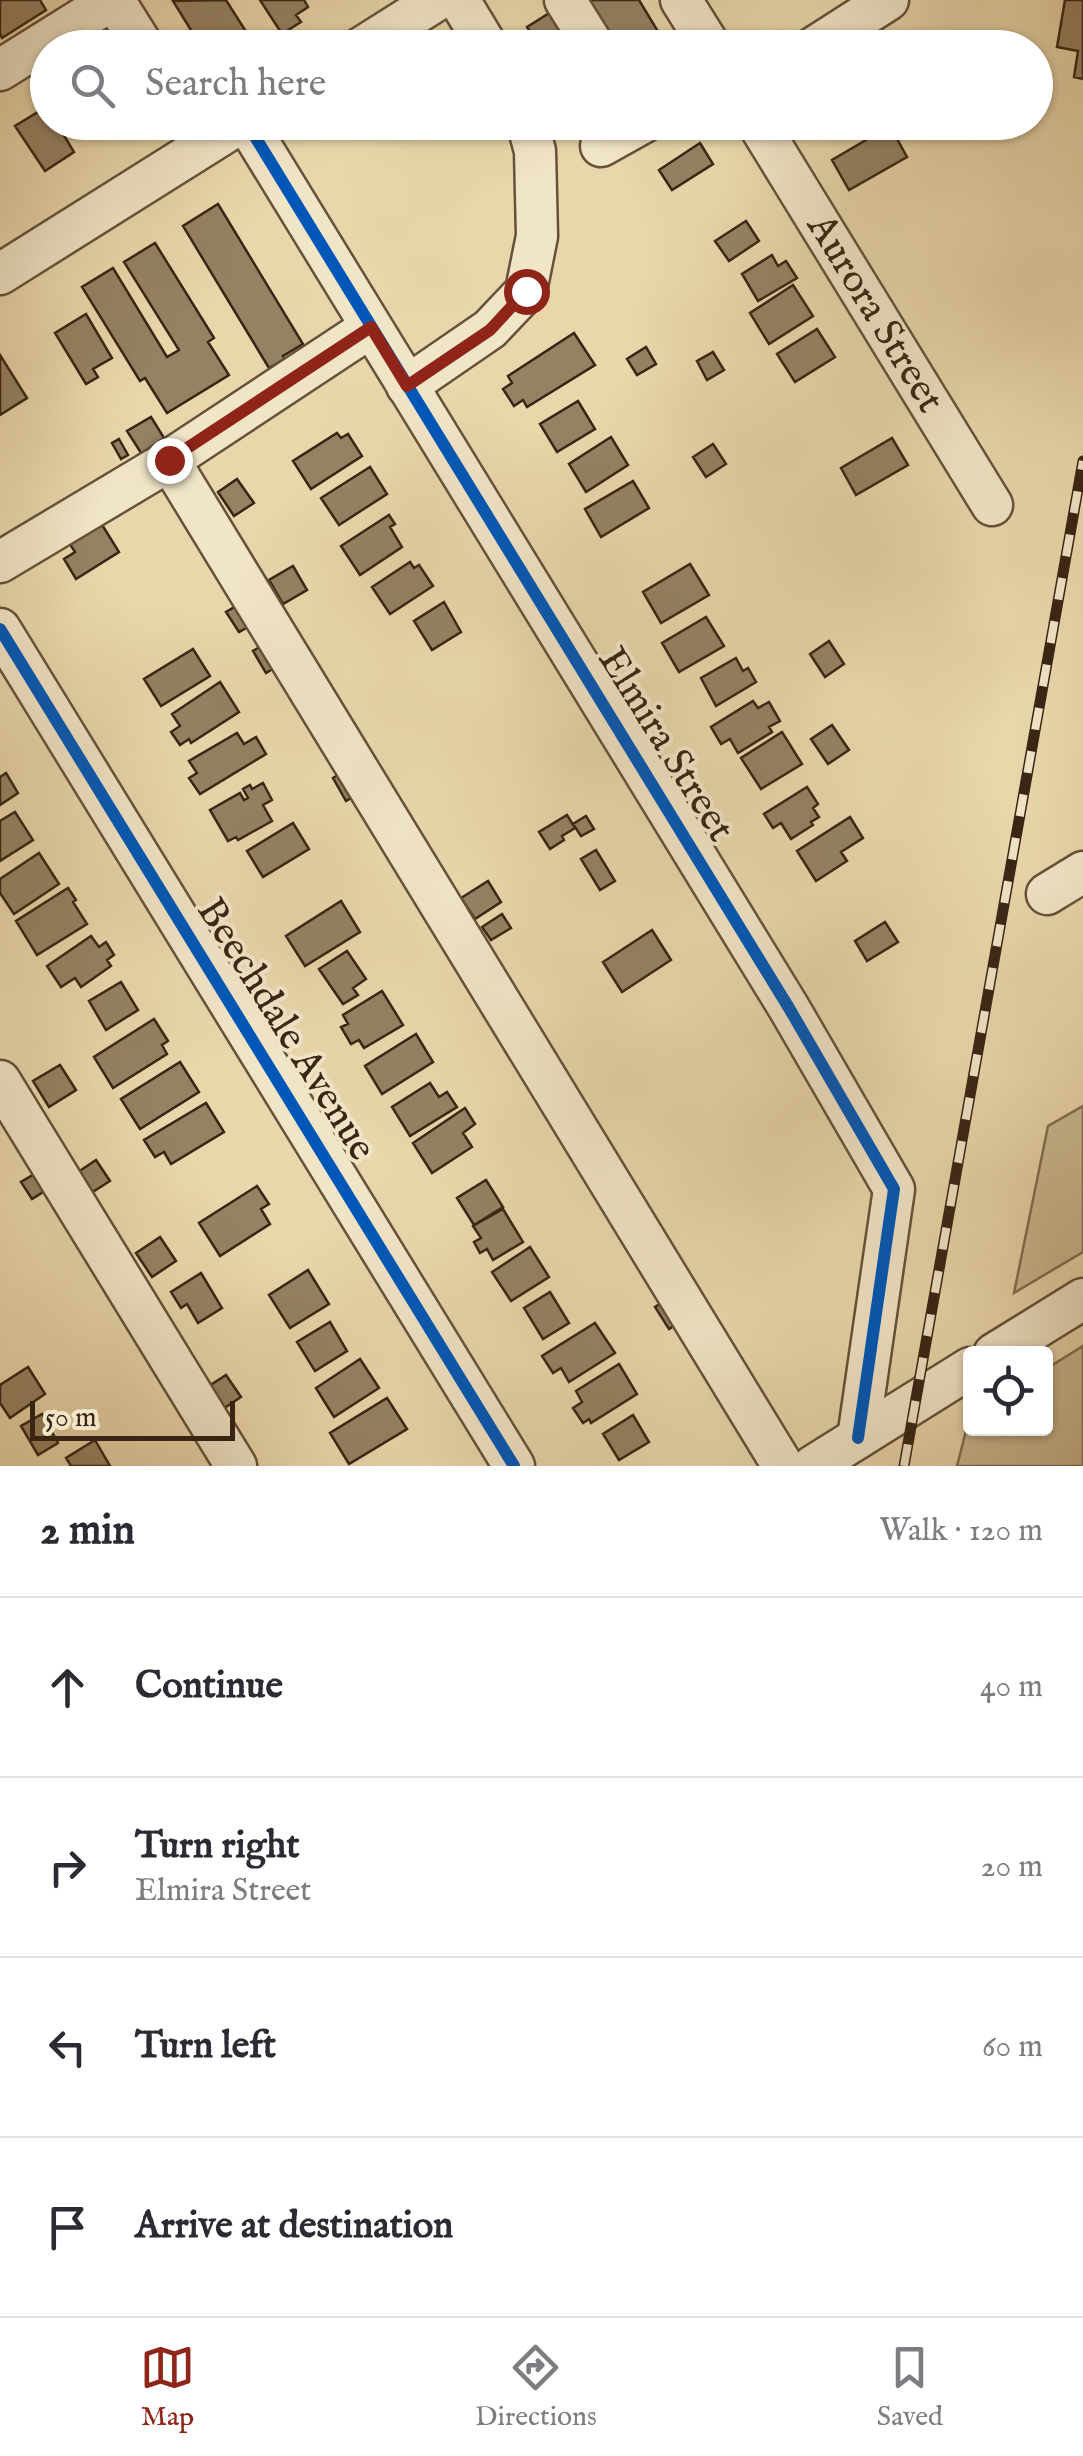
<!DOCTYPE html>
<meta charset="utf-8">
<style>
:root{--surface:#fff;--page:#f2f2f3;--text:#2b2b33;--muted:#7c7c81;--line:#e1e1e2;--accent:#8f2418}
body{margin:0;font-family:"IM FELL English",serif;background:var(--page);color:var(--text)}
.controls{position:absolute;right:30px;bottom:30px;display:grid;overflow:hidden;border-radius:10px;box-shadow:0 2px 8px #0004}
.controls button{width:90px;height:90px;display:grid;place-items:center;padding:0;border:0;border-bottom:2px solid var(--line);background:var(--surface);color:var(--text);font:50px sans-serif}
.scale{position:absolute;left:30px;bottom:25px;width:205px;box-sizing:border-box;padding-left:10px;border:5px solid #3a2515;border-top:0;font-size:28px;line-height:35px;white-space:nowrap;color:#3a2515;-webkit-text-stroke:8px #f1e5c8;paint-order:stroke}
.stop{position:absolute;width:30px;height:30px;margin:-22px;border:8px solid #8f2418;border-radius:50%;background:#fff}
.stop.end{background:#8f2418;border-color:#fff;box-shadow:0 2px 10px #0008}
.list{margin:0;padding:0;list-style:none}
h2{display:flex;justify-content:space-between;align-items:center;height:130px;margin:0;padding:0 40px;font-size:42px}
h2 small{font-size:32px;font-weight:400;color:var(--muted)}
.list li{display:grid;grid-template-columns:65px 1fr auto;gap:30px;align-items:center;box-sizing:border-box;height:180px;padding:0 40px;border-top:2px solid var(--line)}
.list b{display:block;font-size:38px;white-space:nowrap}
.list p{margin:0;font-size:32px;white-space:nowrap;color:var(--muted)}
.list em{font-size:32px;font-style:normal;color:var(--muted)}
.icon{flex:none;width:55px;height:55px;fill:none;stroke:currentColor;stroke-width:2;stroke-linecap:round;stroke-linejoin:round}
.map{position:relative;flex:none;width:1083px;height:1466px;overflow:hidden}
.search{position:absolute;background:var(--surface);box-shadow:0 2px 8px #0004;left:30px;right:30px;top:30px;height:110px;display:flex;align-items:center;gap:25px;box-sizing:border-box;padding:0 35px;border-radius:55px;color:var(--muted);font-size:38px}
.sheet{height:850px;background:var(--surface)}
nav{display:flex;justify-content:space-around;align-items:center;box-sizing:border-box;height:140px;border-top:2px solid var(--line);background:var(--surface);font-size:28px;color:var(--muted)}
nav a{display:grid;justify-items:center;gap:5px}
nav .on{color:var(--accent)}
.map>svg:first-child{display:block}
</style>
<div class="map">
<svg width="1083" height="1466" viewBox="0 0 1083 1466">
<rect width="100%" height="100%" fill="#e9d7ab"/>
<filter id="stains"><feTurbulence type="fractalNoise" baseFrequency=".002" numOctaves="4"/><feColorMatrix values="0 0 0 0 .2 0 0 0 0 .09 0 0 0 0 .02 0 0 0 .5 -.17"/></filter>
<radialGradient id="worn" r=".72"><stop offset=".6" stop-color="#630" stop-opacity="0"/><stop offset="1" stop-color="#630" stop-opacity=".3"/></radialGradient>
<path fill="#cbb992" stroke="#826f54" stroke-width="2.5" d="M1083,1106V1252L1014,1293L1048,1126Z
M1083,1346V1466H957L970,1415V1428H1046V1369Z"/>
<path fill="#958263" stroke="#3a2515" stroke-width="2.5" d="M0,0H40L46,10L2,38L0,34Z
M226,0L250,38L235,48H202L173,1Z
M260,0H304L308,7L296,15L301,22L282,34Z
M588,0H639L668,48H617Z
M1065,0H1083V79L1074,77L1078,51L1057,47Z
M551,12L581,48H532L526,38L532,34L527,27Z
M46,107L48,122H56L74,152L45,171L15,126Z
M890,126L907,157L849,190L832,160Z
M700,143L713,164L672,190L659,170Z
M218,204L303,344L283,356L285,359L269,368L183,226Z
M746,221L759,241L729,261L715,241Z
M155,243L214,338L208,342L229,375L167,413L145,378L140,381L82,287L113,268L167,357L179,350L124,262Z
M772,255L778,266L786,261L797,278L758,301L742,274Z
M793,285L813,316L769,344L750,313Z
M86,314L112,358L93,369L98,377L86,384L55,333Z
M817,329L835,357L795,382L777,354Z
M574,333L595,365L527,407L523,400L514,406L503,389L512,383L508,376Z
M646,347L656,364L637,375L627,359Z
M713,352L724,370L707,380L697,361Z
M0,355L27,398L0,415Z
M578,401L595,429L557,452L540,424Z
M151,417L166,441L143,456L127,431Z
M337,433L341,438L348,434L362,456L311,489L293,461Z
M611,437L628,465L586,492L569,464Z
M892,438L908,465L856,495L841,468Z
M119,439L128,455L121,459L112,443Z
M713,444L726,464L706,477L693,457Z
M370,467L387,494L339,525L321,498Z
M237,479L254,503L234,516L218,492Z
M633,481L649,508L601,537L585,509Z
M96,515L119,552L76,579L64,559L75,552L64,535Z
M389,515L395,524L390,527L402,547L360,575L341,546Z
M410,562L414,568L419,565L433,586L390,614L372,587Z
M690,564L709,595L661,623L643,592Z
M293,566L307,590L283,604L269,580Z
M250,598L262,619L239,632L226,612Z
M444,602L461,632L432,650L414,621Z
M706,617L724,646L679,672L662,643Z
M274,638L287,660L266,673L253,651Z
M829,641L844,664L825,677L810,654Z
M193,649L210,676L161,706L144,679Z
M736,658L743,671L748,668L756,682L716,706L701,678Z
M220,682L239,712L191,743L189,739L180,745L171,732L180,726L172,714Z
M753,701L758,708L769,702L780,721L769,727L772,732L738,753L730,739L721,744L711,727Z
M832,725L849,750L828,764L811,739Z
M782,732L802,764L761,789L741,758Z
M237,733L244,744L256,737L266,754L200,794L189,778L197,773L189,761Z
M352,767L366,789L346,801L333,778Z
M6,773L18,793L0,805V777Z
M263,783L272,800L263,805L272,821L238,840L236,837L228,841L210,810L240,793L244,800L248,798L243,789L250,785L252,789Z
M807,787L818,804L813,808L819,817L811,822L813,825L791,839L781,823L773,828L764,814Z
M15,812L33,840L0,861V821Z
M567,815L575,828L562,836L564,840L550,849L539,832Z
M586,816L594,829L581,836L573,824Z
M850,817L863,838L841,852L847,861L816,881L797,851Z
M293,823L309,849L263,877L247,851Z
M596,850L615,881L600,890L581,859Z
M39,853L59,884L14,914L0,893V879Z
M488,881L501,902L475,919L461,898Z
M68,888L76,900L73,902L87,924L37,955L16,921Z
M341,901L360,932L305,966L286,936Z
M502,914L511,928L491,940L482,927Z
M885,922L898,942L867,961L855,941Z
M652,930L671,960L622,992L603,962Z
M91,936L99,947L106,942L114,955L107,960L111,966L81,987L75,978L61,987L47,966Z
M347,951L366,979L353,988L358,995L343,1004L319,969Z
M121,982L138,1010L106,1030L89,1001Z
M382,991L403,1025L364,1048L359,1040L351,1044L341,1027L348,1024L343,1015Z
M154,1019L168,1041L162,1045L167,1054L113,1088L94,1057Z
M416,1034L433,1062L382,1094L365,1066Z
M180,1062L199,1092L140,1129L121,1099Z
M60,1065L76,1090L49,1107L33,1081Z
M430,1083L439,1097L447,1092L457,1107L410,1136L392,1107Z
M206,1103L224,1132L171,1164L164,1152L155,1157L144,1140Z
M465,1108L475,1124L463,1133L472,1147L432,1173L413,1143Z
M96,1160L110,1181L88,1195L75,1174Z
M41,1170L51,1187L32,1199L21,1182Z
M486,1180L503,1207L474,1225L457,1198Z
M257,1186L269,1204L261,1209L270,1224L220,1256L199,1223Z
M503,1209L523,1242L493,1260L487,1249L480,1253L474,1242L481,1238L473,1226Z
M160,1237L176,1261L152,1277L136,1253Z
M530,1247L549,1277L511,1301L492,1272Z
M308,1270L329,1304L290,1328L269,1295Z
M201,1273L222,1308L198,1323L187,1304L181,1308L171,1292Z
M550,1292L569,1323L543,1339L524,1308Z
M676,1294L690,1316L669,1329L655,1307Z
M330,1322L347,1351L315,1371L297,1342Z
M595,1323L615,1353L569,1382L561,1368L553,1373L542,1356Z
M360,1359L379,1388L334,1417L316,1388Z
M619,1364L637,1394L591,1423L589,1419L583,1423L573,1408L582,1402L576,1391Z
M28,1367L45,1394L10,1418L0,1403V1385Z
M226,1375L241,1397L220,1411L206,1388Z
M387,1398L407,1429L349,1464L330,1433Z
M42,1414L58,1443L38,1455L21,1426Z
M633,1415L649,1442L619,1460L603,1434Z
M95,1440L110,1466H71L66,1458Z"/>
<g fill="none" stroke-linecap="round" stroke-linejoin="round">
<g stroke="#66523a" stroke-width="45">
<g id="minor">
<path d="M114,0L144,48"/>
<path d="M459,0L488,48"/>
<path d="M565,0L595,48"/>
<path d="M681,0L711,48"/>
<path d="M361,48L437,0"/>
<path d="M813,48L888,0"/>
<path d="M0,70L112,0"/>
<path d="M246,122L789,1008L894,1189L858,1438"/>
<path id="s1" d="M757,122L992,505"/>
<path d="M601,146L644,122"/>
<path d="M0,274L242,122"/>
<path d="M407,386L490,329L526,291L537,236L535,151L527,122"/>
<path d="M169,460L783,1466"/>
<path d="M0,562L159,467L371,327"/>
<path d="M0,629L514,1466"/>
<path d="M1047,894L1083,872"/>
<path d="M0,1081L236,1466"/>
<path d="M994,1354L1083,1299"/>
<path d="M813,1466L970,1368"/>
</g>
</g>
<use href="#minor" stroke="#f1e5c8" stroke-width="40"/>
<g stroke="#3a2515" stroke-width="11">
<path id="rail" d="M904,1466L1083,461"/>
</g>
<use href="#rail" stroke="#f1e5c8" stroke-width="8" stroke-dasharray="22" stroke-linecap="butt"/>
<g stroke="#f1e5c8" stroke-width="19">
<path id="cycleway" d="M246,122L789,1008L894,1189L858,1438
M0,629L514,1466"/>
</g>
<use href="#cycleway" stroke="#0057b8" stroke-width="12"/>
</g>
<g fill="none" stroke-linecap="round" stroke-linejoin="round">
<path stroke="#8f2418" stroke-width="12" d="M169,460L371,327L407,386L490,330L526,291"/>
</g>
<g text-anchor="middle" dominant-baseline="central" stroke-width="8" stroke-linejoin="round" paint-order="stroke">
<g font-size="40" fill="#3a2515" stroke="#f1e5c8">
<text stroke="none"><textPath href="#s1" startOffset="225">Aurora Street</textPath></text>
<text transform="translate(665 745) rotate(58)">Elmira Street</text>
<text transform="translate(285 1030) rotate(58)">Beechdale Avenue</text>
</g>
</g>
<rect width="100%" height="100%" filter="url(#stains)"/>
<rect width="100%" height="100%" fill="url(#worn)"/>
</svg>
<div class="controls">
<button><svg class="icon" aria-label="locate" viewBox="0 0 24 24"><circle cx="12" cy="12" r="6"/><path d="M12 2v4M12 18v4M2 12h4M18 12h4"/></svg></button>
</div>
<div class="scale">50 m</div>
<div class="stop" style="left:526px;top:291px"></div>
<div class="stop end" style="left:169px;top:460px"></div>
<div class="search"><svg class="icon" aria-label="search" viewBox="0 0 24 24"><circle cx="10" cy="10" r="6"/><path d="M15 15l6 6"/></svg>Search here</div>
</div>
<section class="sheet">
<h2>2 min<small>Walk · 120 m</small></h2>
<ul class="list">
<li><svg class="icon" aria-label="ahead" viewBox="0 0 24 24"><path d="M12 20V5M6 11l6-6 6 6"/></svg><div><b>Continue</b></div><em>40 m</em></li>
<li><svg class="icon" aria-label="right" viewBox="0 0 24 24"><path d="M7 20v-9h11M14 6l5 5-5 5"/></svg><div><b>Turn right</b><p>Elmira Street</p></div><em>20 m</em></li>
<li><svg class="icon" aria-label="left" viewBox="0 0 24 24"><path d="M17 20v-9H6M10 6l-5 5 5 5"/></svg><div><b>Turn left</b></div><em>60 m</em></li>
<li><svg class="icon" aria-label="arrive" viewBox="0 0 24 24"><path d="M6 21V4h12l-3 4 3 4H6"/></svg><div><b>Arrive at destination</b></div></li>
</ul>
</section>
<nav>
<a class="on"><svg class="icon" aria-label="map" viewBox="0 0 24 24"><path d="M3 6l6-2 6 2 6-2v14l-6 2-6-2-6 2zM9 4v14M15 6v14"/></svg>Map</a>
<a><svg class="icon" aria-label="directions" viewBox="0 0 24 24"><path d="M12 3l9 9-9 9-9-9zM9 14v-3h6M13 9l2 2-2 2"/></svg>Directions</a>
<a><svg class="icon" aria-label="saved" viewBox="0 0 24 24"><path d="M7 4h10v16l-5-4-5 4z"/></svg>Saved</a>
</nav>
